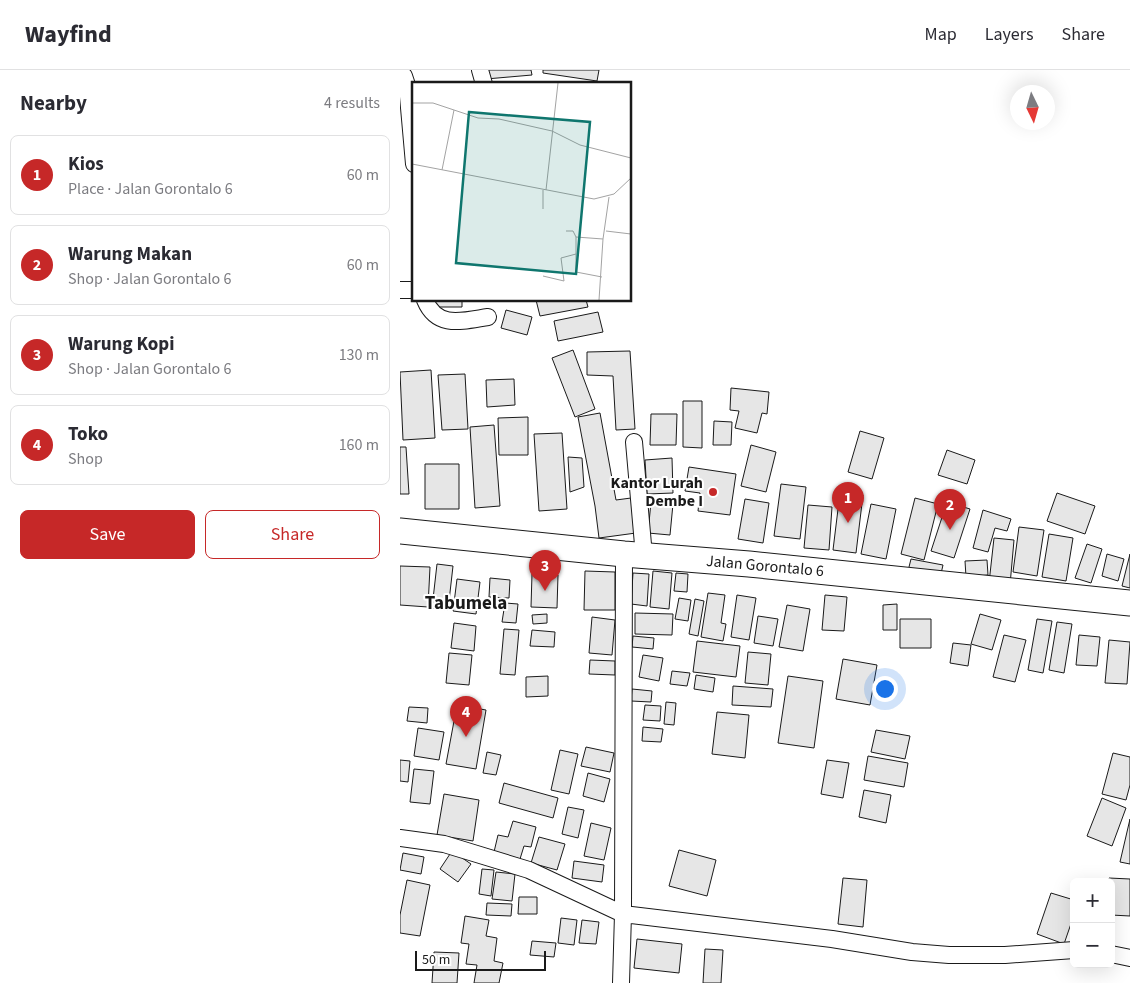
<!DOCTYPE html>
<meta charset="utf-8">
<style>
:root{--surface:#fff;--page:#f2f2f3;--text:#2b2b33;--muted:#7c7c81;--line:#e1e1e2;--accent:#c62828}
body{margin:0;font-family:"Source Sans 3",sans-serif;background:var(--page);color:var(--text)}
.controls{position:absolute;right:15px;bottom:15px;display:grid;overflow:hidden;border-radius:8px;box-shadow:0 5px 20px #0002}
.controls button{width:45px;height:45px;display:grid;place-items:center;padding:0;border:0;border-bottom:1px solid var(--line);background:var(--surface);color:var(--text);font:25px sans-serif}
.compass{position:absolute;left:610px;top:15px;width:45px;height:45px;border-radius:50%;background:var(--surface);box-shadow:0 5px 20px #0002;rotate:175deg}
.scale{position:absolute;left:15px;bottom:12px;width:131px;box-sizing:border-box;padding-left:5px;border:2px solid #1a1a1a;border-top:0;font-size:14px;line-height:18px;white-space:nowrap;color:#1a1a1a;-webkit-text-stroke:4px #fff;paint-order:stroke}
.you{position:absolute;left:484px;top:618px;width:18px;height:18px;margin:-12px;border:4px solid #fff;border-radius:50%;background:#1a73e8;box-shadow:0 0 0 8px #1a73e833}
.badge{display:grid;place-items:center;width:32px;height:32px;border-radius:50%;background:var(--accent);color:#fff;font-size:16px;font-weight:700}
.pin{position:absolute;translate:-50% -41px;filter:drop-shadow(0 1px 2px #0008)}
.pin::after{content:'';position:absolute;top:26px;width:18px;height:15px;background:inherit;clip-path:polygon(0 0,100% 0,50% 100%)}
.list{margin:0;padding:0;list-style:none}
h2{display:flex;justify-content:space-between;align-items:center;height:65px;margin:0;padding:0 20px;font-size:21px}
h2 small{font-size:16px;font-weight:400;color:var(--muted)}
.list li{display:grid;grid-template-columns:32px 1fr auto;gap:15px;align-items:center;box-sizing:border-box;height:80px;margin:0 10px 10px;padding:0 10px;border:1px solid var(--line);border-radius:8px}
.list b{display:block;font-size:19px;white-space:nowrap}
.list p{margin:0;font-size:16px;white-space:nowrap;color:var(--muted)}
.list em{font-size:16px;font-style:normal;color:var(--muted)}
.actions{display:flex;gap:10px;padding:15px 20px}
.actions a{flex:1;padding:11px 0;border:1px solid var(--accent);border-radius:8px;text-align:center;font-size:18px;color:var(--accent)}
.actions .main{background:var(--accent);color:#fff}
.map{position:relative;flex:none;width:730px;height:913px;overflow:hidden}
header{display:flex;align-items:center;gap:30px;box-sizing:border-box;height:70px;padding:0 25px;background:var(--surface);border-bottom:1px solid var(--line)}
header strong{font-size:24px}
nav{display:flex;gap:28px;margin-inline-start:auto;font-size:18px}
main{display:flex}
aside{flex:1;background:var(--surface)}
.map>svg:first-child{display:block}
</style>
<header>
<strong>Wayfind</strong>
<nav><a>Map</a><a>Layers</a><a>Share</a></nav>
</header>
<main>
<aside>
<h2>Nearby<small>4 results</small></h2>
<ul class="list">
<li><span class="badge">1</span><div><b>Kios</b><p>Place · Jalan Gorontalo 6</p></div><em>60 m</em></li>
<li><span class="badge">2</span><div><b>Warung Makan</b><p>Shop · Jalan Gorontalo 6</p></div><em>60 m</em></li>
<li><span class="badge">3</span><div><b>Warung Kopi</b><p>Shop · Jalan Gorontalo 6</p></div><em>130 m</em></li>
<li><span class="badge">4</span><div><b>Toko</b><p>Shop</p></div><em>160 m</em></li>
</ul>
<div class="actions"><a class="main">Save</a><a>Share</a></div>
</aside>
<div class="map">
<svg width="730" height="913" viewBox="0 0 730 913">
<rect width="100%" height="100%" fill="#fff"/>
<path fill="#e6e6e6" stroke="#1a1a1a" d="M86,0H131L132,5L86,9Z
M143,0H199L197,11L143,3Z
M32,230H62V237H32Z
M136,230H186L188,237L140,246Z
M106,240L132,247L127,265L101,258Z
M198,242L203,262L158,271L154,251Z
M173,280L195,339L175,347L152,288Z
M230,281L235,359L216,360L213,306L187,305V282Z
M31,300L35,368L3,370L0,302Z
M65,304L68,359L42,360L38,305Z
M114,309L115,335L87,337L86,310Z
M331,318L369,322L367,344L362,343L357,363L335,358L339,341L330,340Z
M283,331H302V378L283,377Z
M200,343L216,430L231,428L236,463L199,468L195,436L178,347Z
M251,344H277L276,375H250Z
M128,347V385H99L98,348Z
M314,351L332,352L331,375H313Z
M94,355L100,436L75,438L70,357Z
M460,361L484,368L472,409L448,402Z
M162,363L167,439L139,441L134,364Z
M351,375L376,382L366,422L341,416Z
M0,377H6L9,424H0Z
M547,380L575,390L567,414L538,405Z
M168,387L182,388L184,417L170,422Z
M272,388L273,423L247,424L245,390Z
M25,394H59V439H25Z
M289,397L336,404L330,445L298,441L300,423L285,421Z
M381,414L406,417L400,469L374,466Z
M440,423L463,425L456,483L433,480Z
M657,423L695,436L685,464L647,451Z
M515,428L538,434L524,490L501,484Z
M345,429L369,433L363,473L338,469Z
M251,432L273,434L270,465L248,463Z
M547,432L570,439L554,488L531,481Z
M471,434L496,439L486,489L461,484Z
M408,435L432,437L429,480L404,478Z
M583,440L611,449L607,461L595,458L588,482L573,478Z
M619,457L644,460L637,506L613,502Z
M649,464L673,468L666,511L642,507Z
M594,468L614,470L610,515L589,513Z
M687,474L702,479L691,513L675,508Z
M707,484L724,489L718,511L702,506Z
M730,484V518L722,516Z
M511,489L543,495L540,508L508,501Z
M587,490L588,505L566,507L565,491Z
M37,494L53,496L48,540L32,538Z
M0,496L30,497L28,537L0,535Z
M185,501L215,502V540H184Z
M253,501L272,503L269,539L250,537Z
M233,503L249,504L247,536L231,534Z
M276,503L288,504L287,522L274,521Z
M132,504L158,505L157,538L131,537Z
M90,508L110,510L109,528L89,527Z
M57,509L80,512L76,544L53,541Z
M308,523L325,525L321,553L326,554L323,571L301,567Z
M337,525L356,528L349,570L331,567Z
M425,525L447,527L444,561L422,560Z
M279,528L291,530L288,551L275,549Z
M295,529L304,531L298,566L289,564Z
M105,533L118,534L116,553L102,552Z
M497,534V560H483V535Z
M387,535L410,539L403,581L379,577Z
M235,543L273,544L272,565L235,564Z
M147,544V553L133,554L132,545Z
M580,544L601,550L592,580L571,574Z
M358,546L378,549L373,576L354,573Z
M192,547L215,550L212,585L189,583Z
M500,549H531V578H500Z
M637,549L652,551L643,603L628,600Z
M657,552L672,554L664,603L649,600Z
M54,553L76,556L74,581L51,578Z
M104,559L119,560L115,605L100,604Z
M132,560L155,562L154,577L130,576Z
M604,565L626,570L615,612L593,607Z
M679,565L700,567L697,596L676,595Z
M233,566L254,568L253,579L232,577Z
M709,570L730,572L727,614L705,613Z
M297,571L340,576L336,607L293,602Z
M553,573L571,575L568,596L550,593Z
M348,582L371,584L368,615L345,613Z
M49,583L72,585L69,615L46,613Z
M243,585L263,588L259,611L239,607Z
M443,589L477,595L470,635L436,629Z
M190,590L215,591V605L189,604Z
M272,601L290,603L287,616L270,614Z
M296,605L315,608L313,622L294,619Z
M148,606V626L126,627V607Z
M388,606L423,611L414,678L378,673Z
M333,616L373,619L371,637L332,635Z
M232,619L252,621L251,632L231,631Z
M266,632L276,633L274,655L264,654Z
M57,635L86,640L76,699L46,694Z
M245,635L261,636L260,651L243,650Z
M9,637L28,638L27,653L7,651Z
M317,642L349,645L345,688L312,684Z
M243,657L263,659L261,672L242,671Z
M18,658L44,662L39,690L14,686Z
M476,660L510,666L505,689L471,682Z
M186,677L214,683L210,702L181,696Z
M160,680L178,684L169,724L151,720Z
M87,682L101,685L96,705L83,703Z
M713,683L730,687V715L726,730L702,724Z
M468,686L508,693L504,717L464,710Z
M0,690L10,691L8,712L0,711Z
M427,690L449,693L443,728L421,724Z
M14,699L34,701L30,734L10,732Z
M188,703L210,709L204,732L183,726Z
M104,713L158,728L153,748L99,733Z
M464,720L491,725L486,753L459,747Z
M44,724L79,730L73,771L37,765Z
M702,728L726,738L712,776L687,766Z
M168,737L184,740L178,768L162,764Z
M730,749V794L720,792Z
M113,751L136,757L131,777L124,776L120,789L94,782L98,765L108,767Z
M191,753L211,758L204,790L184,786Z
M139,767L165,774L157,800L131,793Z
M279,780L316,790L307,826L269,816Z
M52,781L71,794L58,812L40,799Z
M3,783L24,787L21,804L0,800Z
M174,791L204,795L202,812L172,808Z
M82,799L94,800L91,826L79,824Z
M96,802L115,804L112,831L92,829Z
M443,808L467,810L463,857L438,854Z
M709,808L730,809V846L711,845V812H709Z
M7,810L30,815L20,866L0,863V845Z
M651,823L674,830V845L664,874L637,864Z
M119,827H137V844H118Z
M87,833L112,834L111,846L86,845Z
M65,846L89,850L86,866L97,868L94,891L103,893L99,913H74L77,895L66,894L69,874L61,873Z
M161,848L177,850L174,875L158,873Z
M182,850L199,852L196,874L179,873Z
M237,869L282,874L279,903L234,898Z
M132,871L156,873L154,887L130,885Z
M305,879L323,880L321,913H303Z
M34,882L59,883L57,913H32Z"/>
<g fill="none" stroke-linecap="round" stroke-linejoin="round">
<g stroke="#1a1a1a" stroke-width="18">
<path id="street" d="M80,0L84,14
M0,4L4,6L7,15L14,94
M0,220H14
M25,230C37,259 62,251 88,247
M234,372L244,486
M0,768L44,774L129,800L223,844L432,869L512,882L549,885H605L674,880
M711,884L730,888
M221,913L223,844L224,484"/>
</g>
<g stroke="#1a1a1a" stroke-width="27">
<path id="primary" d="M0,461L224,484L349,494L730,533"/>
</g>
<use href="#street" stroke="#fff" stroke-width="16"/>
<use href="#primary" stroke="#fff" stroke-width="25"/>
</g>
<circle fill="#c62828" stroke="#fff" stroke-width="2" cx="313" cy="422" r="5"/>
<g text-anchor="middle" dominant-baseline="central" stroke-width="4" stroke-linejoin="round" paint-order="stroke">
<g font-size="16" font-weight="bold" fill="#1a1a1a" stroke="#fff" text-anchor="end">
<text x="303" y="413">Kantor Lurah<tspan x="303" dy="18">Dembe I</tspan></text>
</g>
<g font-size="16" fill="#1a1a1a" stroke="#fff">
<text transform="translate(365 496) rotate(5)">Jalan Gorontalo 6</text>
</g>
<g font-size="19" font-weight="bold" fill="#1a1a1a" stroke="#fff">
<text x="66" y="533">Tabumela</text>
</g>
</g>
<g transform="translate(12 12)">
<rect width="219" height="219" fill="#fff"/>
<path fill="none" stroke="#a3a3a3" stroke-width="1" d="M0,21H21L42,28M0,82L182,117L202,112L219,96M30,88L42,28L66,36L87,37L140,49L168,63L219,76M131,108V127M134,108L146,1M154,149H161L164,155V190L190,195M194,149L219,152M164,155L191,157L197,115M131,194L152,199L149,176L164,172M187,218L191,157"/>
<path fill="#0f766e" fill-opacity="0.15" stroke="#0f766e" stroke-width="2.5" d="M57,30L178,40L164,192L44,181Z"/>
<rect width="219" height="219" fill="none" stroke="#1a1a1a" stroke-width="2.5"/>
</g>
</svg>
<div class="controls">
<button>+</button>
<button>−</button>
</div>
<svg class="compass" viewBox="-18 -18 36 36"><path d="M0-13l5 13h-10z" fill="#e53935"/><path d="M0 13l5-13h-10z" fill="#7c7c81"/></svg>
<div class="scale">50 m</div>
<div class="you"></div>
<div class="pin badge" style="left:448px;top:453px">1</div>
<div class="pin badge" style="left:550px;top:460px">2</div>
<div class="pin badge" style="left:145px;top:521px">3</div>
<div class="pin badge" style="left:66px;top:667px">4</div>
</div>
</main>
